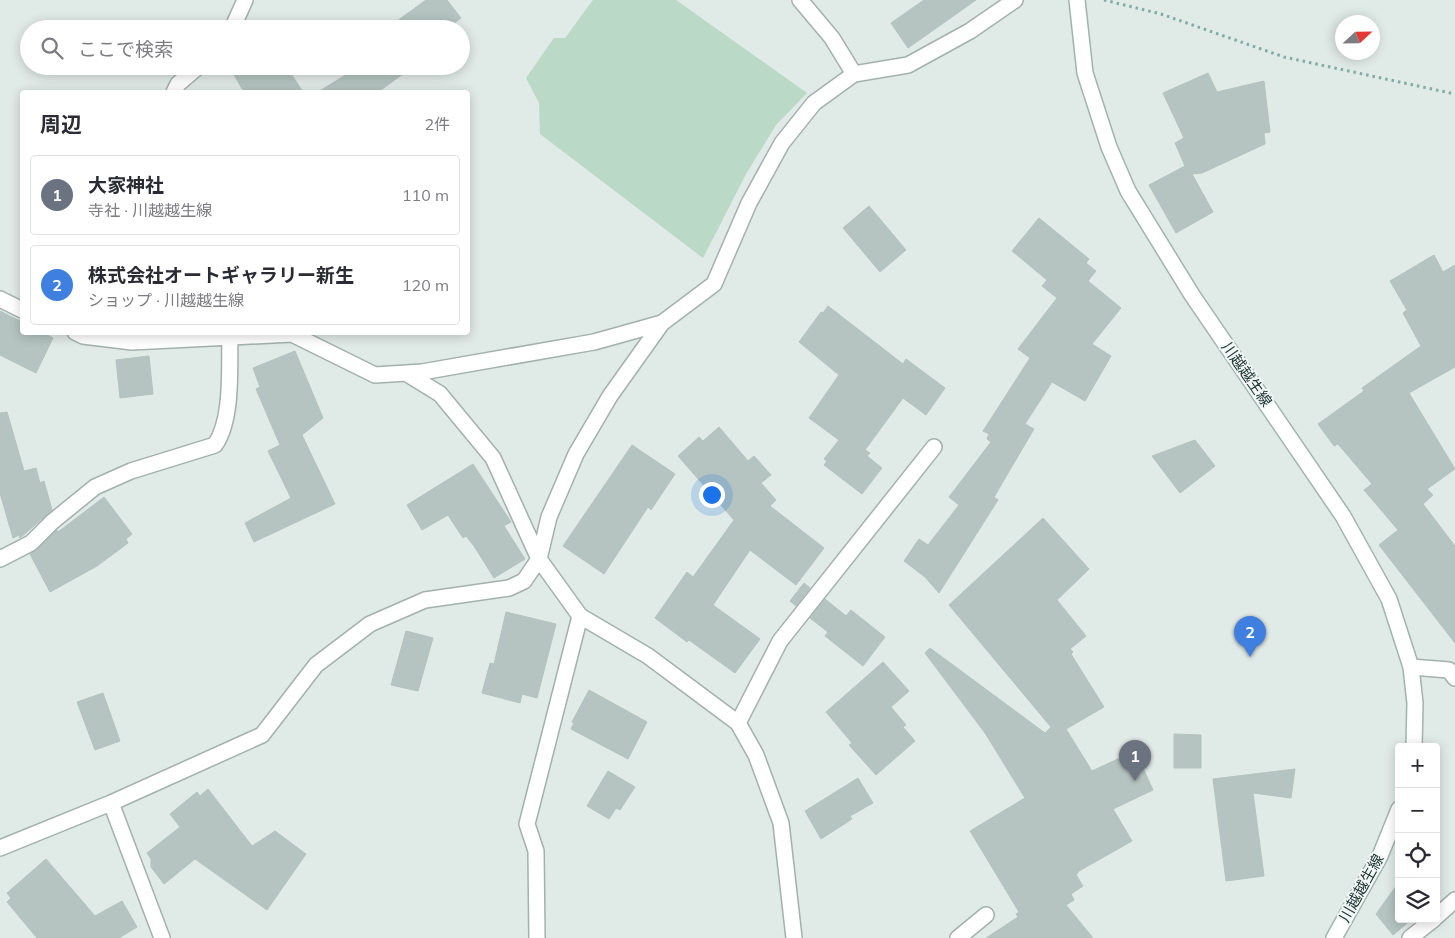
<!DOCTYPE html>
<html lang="ja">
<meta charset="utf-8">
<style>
:root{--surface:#fff;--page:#f2f2f3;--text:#2b2b33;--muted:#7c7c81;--line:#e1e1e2;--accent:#0f766e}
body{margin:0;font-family:Mulish,"Noto Sans JP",sans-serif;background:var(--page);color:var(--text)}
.controls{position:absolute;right:15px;bottom:15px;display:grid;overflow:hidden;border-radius:5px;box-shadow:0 2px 12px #0003}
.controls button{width:45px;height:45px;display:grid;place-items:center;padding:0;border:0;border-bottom:1px solid var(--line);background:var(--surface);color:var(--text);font:25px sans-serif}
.compass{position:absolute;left:1335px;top:15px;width:45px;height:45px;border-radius:50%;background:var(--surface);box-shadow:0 2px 12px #0003;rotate:68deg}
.you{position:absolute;left:711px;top:494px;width:18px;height:18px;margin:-12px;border:4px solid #fff;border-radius:50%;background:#1a73e8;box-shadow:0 0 0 8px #1a73e833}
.badge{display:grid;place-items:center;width:32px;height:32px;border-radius:50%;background:var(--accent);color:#fff;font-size:16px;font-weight:700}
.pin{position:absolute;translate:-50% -41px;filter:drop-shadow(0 1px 2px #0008)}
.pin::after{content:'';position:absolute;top:26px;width:18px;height:15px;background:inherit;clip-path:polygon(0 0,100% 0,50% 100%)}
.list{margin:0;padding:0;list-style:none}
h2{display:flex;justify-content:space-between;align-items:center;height:65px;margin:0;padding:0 20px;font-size:21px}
h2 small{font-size:16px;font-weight:400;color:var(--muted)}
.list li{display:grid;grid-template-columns:32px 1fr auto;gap:15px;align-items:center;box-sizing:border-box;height:80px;margin:0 10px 10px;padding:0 10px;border:1px solid var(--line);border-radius:5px}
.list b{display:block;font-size:19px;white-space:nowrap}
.list p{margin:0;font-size:16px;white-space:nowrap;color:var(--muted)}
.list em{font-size:16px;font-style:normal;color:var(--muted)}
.icon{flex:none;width:28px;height:28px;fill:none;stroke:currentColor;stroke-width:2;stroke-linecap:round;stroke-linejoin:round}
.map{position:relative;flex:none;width:1455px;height:938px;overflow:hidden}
.search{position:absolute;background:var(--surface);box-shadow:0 2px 12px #0003;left:20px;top:20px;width:450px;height:55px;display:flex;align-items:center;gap:12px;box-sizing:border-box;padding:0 18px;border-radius:28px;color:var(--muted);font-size:19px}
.panel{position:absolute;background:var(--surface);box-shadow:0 2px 12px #0003;left:20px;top:90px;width:450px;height:245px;border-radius:5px}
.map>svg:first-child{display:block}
</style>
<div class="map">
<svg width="1455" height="938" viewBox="0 0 1455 938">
<rect width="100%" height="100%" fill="#e0eae6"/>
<path fill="#bad9c6" d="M593,0H676L807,93L776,125L746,174L703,258L540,134L539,103L526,78L554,38H565Z"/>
<path fill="#b5c4c0" stroke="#b3c3be" d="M426,0H447L461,18L446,29H386Z
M924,0H976L908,48L891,23Z
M229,66H286L303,92H244Z
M360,66H414L378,92H318Z
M1208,73L1217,92L1264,81L1270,132L1264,133L1265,144L1202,173L1192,174L1213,212L1176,233L1149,185L1185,166L1175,143L1184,138L1163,93Z
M869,206L906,250L880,272L843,228Z
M1039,218L1089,259L1086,263L1096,271L1088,281L1121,308L1092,344L1111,356L1085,401L1052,382L1025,424L1034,429L994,497L998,500L939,593L925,577L904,561L919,539L928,545L959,505L949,497L991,442L987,439L989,434L983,431L1030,358L1018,349L1057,298L1042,286L1047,280L1012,251Z
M1434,255L1443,272L1455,265V367L1409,393L1455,469L1427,489L1433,495L1423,504L1455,546V643L1379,545L1398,530L1364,490L1372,484L1338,444L1334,446L1318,424L1364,391L1362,388L1421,346L1403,313L1407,310L1390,281Z
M828,306L903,364L906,359L945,388L926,415L903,398L865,450L870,453L867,456L882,468L862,494L824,465L827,461L824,459L839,440L809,418L839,375L799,342L821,312L823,313Z
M0,311L22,322V332H42L53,338L36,373L0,355Z
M295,351L323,418L302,435L335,504L254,542L245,523L291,498L268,451L280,445L256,389L260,387L253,368Z
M149,356L153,394L120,398L116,360Z
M7,412L24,471L36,468L40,483L44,481L52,510L20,538L19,535L13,538L0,493V413Z
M719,427L748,461L754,456L771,475L761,483L776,500L770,506L824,548L796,585L750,550L713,605L760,639L735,673L689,640L687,642L655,618L687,572L693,577L734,520L678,456L699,437L703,441Z
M1195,440L1215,466L1180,493L1152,456Z
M632,445L675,474L651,510L648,507L604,574L563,546Z
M473,464L511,522L504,526L525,559L494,578L474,546L466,536L463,538L448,515L422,530L407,505Z
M104,497L132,534L126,539L128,543L97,566L50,592L30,554L37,550L57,530L58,532Z
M1043,518L1089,569L1057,600L1086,636L1070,649L1073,652L1071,654L1104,707L1066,729L1092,771L1135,751L1153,790L1113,809L1132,841L1079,871L1076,875L1083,886L1071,894L1074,900L1066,905L1093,938H986L1018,917L1016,914L1019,912L970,831L1025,798L985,733L925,653L930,648L1045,733L1051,727L949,605Z
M804,583L810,588L796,606L790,601Z
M825,599L846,616L851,610L885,637L863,666L825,636L828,632L810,618Z
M506,612L556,624L537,698L522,694L520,703L482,693L490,663L494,664Z
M406,631L433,638L418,691L391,685Z
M883,662L909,691L891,707L906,725L903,727L915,741L876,775L849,745L852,743L826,712Z
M589,690L647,722L628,759L571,729L574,723L572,722Z
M103,693L120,741L95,750L77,702Z
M1174,734L1201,735V768H1174Z
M1295,769L1291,798L1253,793L1264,876L1226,881L1213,779Z
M608,771L635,787L620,810L616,808L609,819L587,806Z
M858,778L873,803L850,816L852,819L821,839L805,811Z
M208,789L252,846L275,831L306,854L267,910L195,859L164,884L151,867V859L147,853L180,827L170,814L197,792L200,796Z
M46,859L95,916L122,901L137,927L119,938H37L7,902L11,898L7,893Z
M1399,882V919H1412L1393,935L1376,914Z"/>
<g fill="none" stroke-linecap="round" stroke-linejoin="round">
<g stroke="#a3b1ad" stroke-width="18">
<path id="lane" d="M738,723L780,641L934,447
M958,938L986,915"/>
</g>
<g stroke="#a3b1ad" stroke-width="18">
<path id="street" d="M800,0L832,38L854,74
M232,29L245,0
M174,92L178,84L199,66
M0,299L22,310
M75,332L83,336L132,342L292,334L375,375L422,372L594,342L662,323
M406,373L440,394L493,458L539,559L580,616L648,656L738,723L756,755L781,823L794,938
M0,559L31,543L52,522L95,487L131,471L215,445C233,419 229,369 230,338
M1411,667L1449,670L1455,678
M111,803L162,938
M0,848L111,803L262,735L316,665L370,624L425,600L509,588L524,581L539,559L549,517L576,454L610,396L662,323L714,284L749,203L782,143L814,103L854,74L908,65L970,31L1015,0
M1436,917L1455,900
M537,938L536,851L527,824L580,616
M1410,938L1434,919"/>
</g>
<g stroke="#a0b4af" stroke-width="18">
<path id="secondary" d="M1077,0L1085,73L1109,147L1128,191L1192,295L1343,516L1389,599L1411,667L1415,703L1414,747
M1334,938L1380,856L1399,809"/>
</g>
<path stroke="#82aba3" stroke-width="3" stroke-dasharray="2.5 4" stroke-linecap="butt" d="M1104,0L1161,14L1284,57L1455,94"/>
<use href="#lane" stroke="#fff" stroke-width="15"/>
<use href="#street" stroke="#fff" stroke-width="15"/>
<use href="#secondary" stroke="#fff" stroke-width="15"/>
</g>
<g text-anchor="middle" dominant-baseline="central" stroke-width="4" stroke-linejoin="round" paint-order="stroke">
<g font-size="15" fill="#223835" stroke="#f0f7f4">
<text transform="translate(1247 374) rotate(55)">川越越生線</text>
<text transform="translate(1361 888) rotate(-61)">川越越生線</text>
</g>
</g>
</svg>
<div class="controls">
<button>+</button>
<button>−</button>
<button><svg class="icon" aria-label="locate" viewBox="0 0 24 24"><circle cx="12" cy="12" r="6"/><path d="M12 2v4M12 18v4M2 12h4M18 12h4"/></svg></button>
<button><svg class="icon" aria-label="layers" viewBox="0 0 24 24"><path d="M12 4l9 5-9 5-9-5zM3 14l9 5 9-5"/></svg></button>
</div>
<svg class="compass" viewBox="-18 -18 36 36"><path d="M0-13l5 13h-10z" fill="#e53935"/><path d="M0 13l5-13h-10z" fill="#7c7c81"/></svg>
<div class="you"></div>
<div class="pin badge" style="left:1135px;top:781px;background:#6b7280">1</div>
<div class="pin badge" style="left:1250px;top:657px;background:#3f7fe0">2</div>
<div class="search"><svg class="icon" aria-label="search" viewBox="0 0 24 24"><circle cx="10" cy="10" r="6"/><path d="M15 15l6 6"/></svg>ここで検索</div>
<section class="panel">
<h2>周辺<small>2件</small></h2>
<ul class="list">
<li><span class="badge" style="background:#6b7280">1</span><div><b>大家神社</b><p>寺社 · 川越越生線</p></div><em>110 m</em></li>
<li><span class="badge" style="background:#3f7fe0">2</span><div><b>株式会社オートギャラリー新生</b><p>ショップ · 川越越生線</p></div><em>120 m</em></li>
</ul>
</section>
</div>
